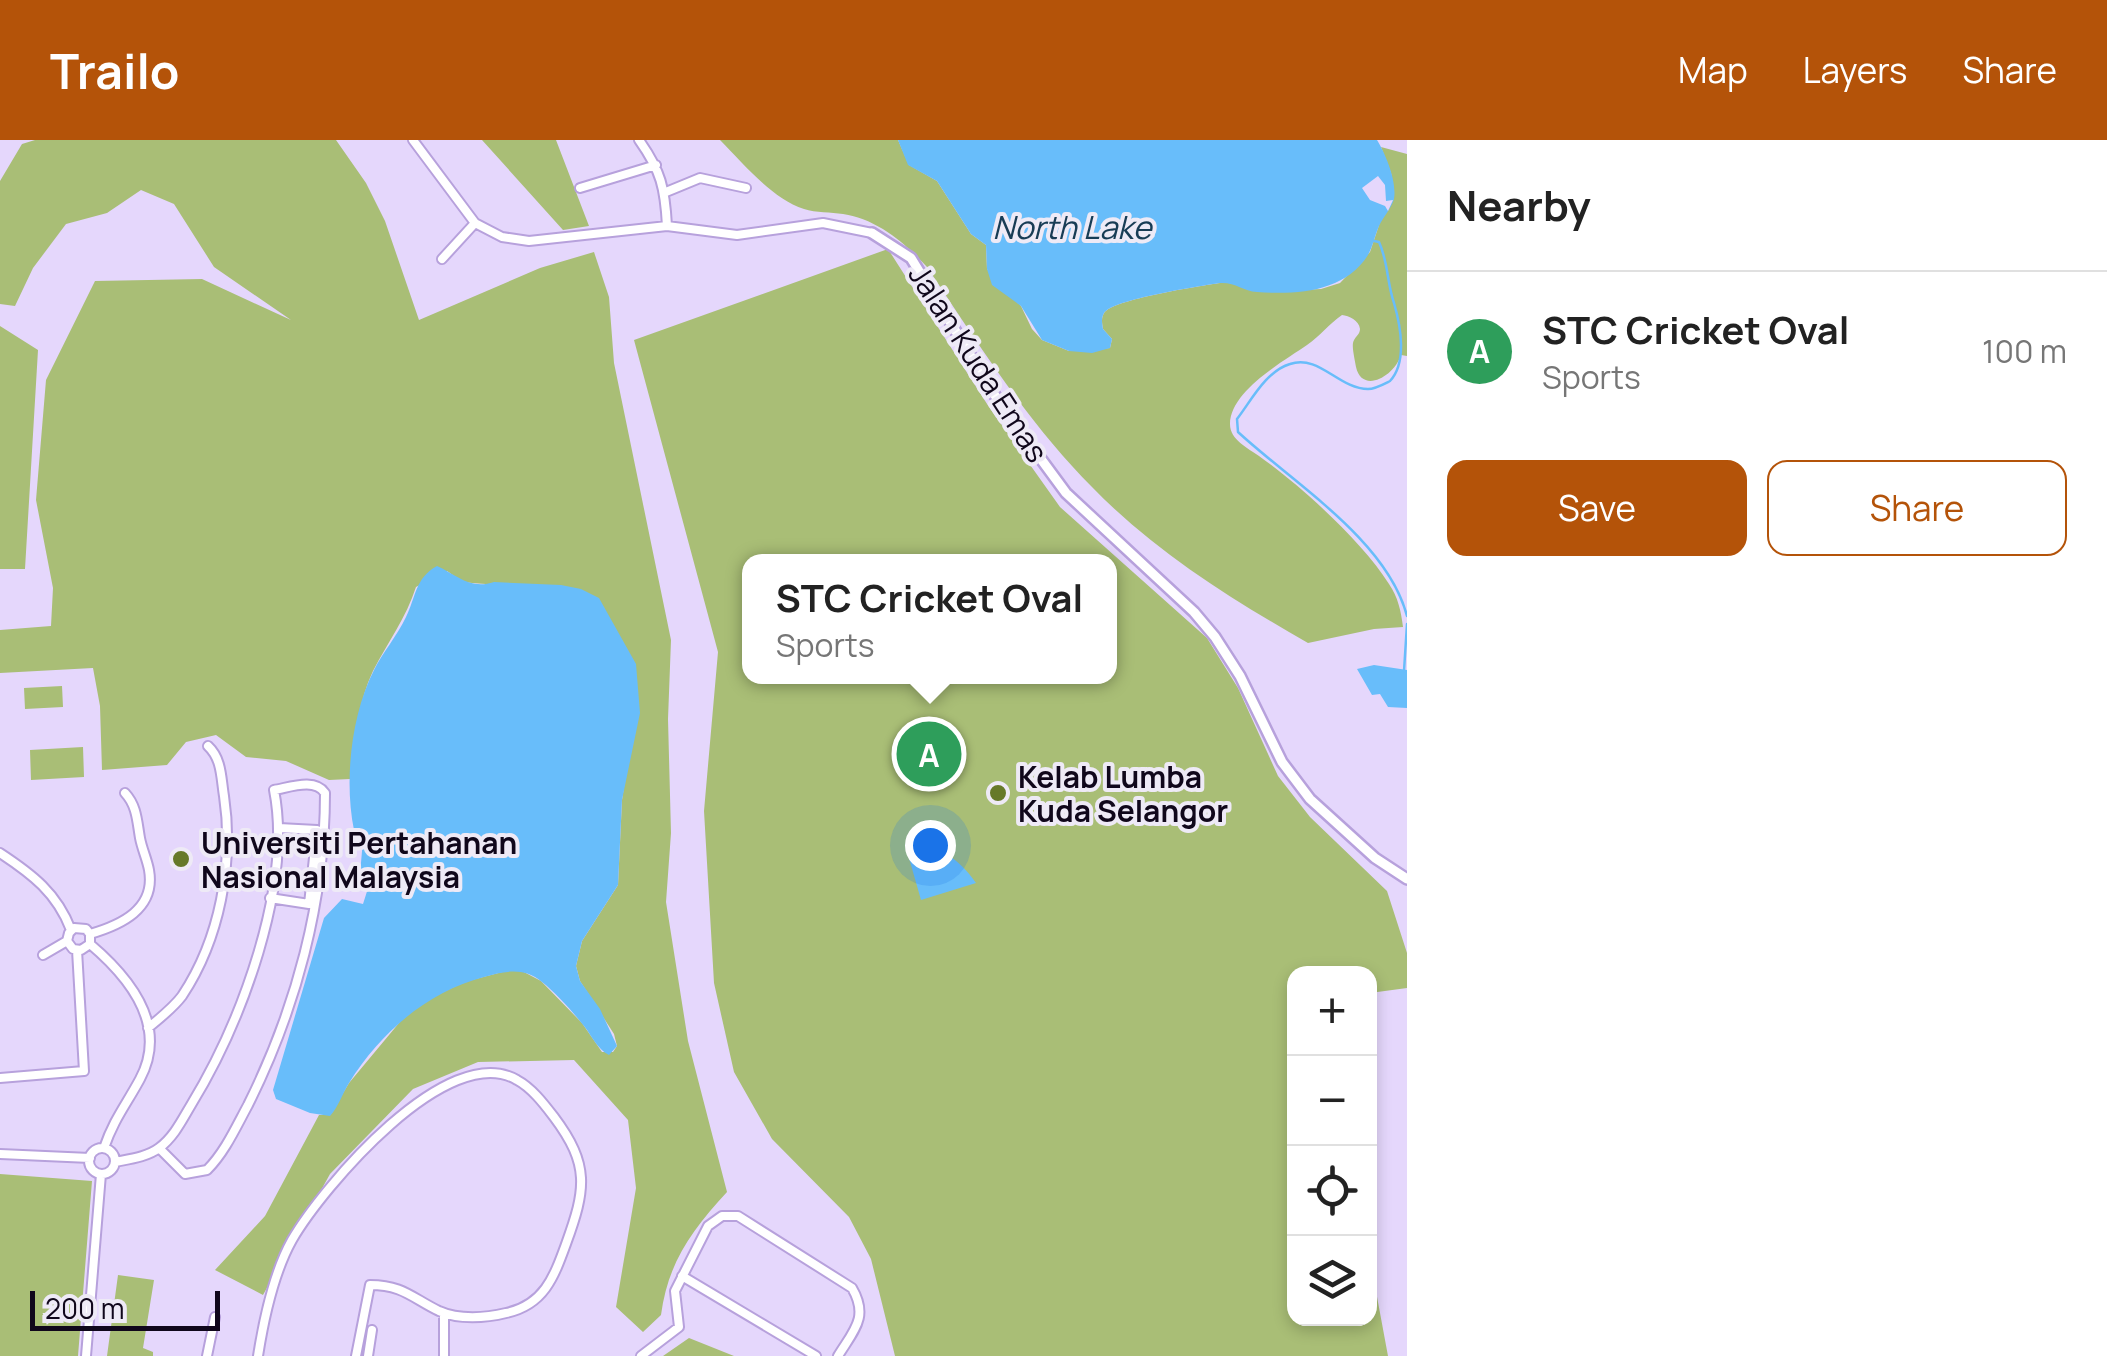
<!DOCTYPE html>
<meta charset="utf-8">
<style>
:root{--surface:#fff;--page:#f2f2f2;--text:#222;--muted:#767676;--line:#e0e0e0;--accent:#b45309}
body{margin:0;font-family:Manrope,sans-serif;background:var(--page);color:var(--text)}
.controls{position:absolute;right:30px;bottom:30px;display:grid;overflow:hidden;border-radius:20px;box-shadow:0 5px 15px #0003}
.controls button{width:90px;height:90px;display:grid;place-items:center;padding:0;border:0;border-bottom:2px solid var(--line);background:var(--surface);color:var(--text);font:50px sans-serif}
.scale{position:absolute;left:30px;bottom:25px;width:190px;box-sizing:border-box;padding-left:10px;border:5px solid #10071b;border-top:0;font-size:28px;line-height:35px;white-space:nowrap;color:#10071b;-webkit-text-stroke:8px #eeeaf6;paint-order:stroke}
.you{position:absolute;left:930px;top:705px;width:35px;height:35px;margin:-25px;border:8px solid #fff;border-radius:50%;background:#1a73e8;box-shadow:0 0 0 15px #1a73e833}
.badge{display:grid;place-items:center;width:65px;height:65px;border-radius:50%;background:var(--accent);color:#fff;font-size:32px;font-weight:700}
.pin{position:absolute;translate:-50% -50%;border:5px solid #fff;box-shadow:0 2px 10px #0006}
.popup{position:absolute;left:742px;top:414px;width:375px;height:130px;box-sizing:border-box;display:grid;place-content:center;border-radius:20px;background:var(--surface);filter:drop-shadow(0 2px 8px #0005);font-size:32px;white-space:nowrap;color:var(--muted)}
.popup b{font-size:38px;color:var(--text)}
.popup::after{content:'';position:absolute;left:50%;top:100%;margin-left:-20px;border:20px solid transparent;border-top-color:var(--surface)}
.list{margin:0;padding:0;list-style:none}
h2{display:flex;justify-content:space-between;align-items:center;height:130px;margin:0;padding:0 40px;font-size:42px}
h2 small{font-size:32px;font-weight:400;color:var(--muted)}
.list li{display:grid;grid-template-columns:65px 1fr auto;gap:30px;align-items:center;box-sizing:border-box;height:160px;padding:0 40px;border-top:2px solid var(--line)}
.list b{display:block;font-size:38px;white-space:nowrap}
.list p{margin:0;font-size:32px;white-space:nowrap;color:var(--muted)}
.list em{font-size:32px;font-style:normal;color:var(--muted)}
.actions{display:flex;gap:20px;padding:30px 40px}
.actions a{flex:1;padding:22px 0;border:2px solid var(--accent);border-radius:20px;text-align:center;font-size:35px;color:var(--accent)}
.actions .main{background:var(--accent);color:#fff}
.icon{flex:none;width:55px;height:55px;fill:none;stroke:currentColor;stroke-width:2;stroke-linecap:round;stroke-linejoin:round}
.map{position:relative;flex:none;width:1407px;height:1216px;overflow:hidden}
header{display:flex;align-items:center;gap:60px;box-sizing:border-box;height:140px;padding:0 50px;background:var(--accent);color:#fff}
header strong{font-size:48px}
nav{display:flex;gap:55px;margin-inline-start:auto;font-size:35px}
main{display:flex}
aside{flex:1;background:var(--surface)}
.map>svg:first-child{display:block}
</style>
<header>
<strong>Trailo</strong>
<nav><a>Map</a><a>Layers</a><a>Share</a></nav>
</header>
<main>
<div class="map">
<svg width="1407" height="1216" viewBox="0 0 1407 1216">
<rect width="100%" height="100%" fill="#e5d7fc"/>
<path fill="#a9be76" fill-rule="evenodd" d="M35,0H336L366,43L385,81L419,180L540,128L594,112L609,157L614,223L671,500L668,579L671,693L666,762L688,901L727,1052C691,1091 668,1123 661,1175L643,1192L616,1167L636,1048L628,980L574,920L478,922L413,949L330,1034L263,1155L215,1130L265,1076L319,975H330L349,943L404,877L431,858L464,842L506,831H522L541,841L582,883L602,912H613L617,906L614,894L580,841L576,826L582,801L618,745L622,660L627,627L561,445C546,446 470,445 461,441C456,438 452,434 447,431L416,447C406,478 388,502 373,531C357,565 355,603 350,639L329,640L286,621L246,617L216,595L186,602L167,625L102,630L100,566L93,528L0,533V490L51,486L53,448L36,360L46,240L95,141L202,139L291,180L214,127L174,64L141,50L107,73L66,84L33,128L15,166L0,164V41L22,4Z
M482,0H556L589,86L563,90Z
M720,0H898L909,25L937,41L971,94L986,105L987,129L1021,166L1032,189L1042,200L1069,211L1110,208L1112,199L1103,189C1102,183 1101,178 1104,173C1113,159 1201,146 1220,143H1234L1259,152L1321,149L1340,143L1370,112L1380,82L1394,58L1391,33L1381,7L1407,14V216L1401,215C1394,237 1362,254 1356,227C1355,221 1352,208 1353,203C1354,197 1360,195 1360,189C1359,180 1349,176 1342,175C1329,184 1320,196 1307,205C1284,221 1230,251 1230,284C1230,300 1248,308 1259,316C1301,346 1362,401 1389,444C1398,457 1401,471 1403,487L1374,489L1308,503C1231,459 1154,411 1092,347C1029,284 976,201 927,127C905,103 877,79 843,74C831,72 816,73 804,69C771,58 744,24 720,0Z
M888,109L989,267L1060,367L1207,498L1238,548L1278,636L1310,677L1387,751L1407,813V848L1370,853V834H1294V1178H1370V1119L1388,1216H895L871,1119L849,1077L772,999L734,932L714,843L704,671L718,512L634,200ZM749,422H1109V536H749Z
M0,186L38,210L25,429H0Z
M62,546L63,567L25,569L24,548Z
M83,607L84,637L31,640L30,610Z
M0,1034L92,1041L78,1216H0Z
M118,1135L154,1140L143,1208L153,1212V1216H107Z
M689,1198L734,1216H663Z"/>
<path fill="#68bdfa" d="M898,0H1377C1386,15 1397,41 1394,59C1391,69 1383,77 1379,86C1375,95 1373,106 1368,115C1345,152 1297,155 1257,152C1243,151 1235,142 1220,143C1201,146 1113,159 1104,173C1101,178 1102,183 1103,189L1112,199L1110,208L1092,213L1069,211L1042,200L1021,166L992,145L987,129L986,105L971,94L937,41L908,25Z
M437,426C457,435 470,450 494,442L561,445L581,449L599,458L636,524L640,573L622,660L618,745L582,801L576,826L580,841L600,869L617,906L609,915C597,909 592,896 584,886C573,872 556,853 542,842C524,827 505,831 484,837C427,852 380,893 349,943C342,954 339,966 330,976L310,973L276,959L273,950L324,778L342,759L363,764L370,742L360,734L363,700L368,699V695L354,690C344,641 351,575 374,530C383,512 397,496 406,477C416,457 415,438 437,426Z
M1374,525L1407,530V568L1388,567L1380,554L1372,555L1357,529Z
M905,704C937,704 958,717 976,743L921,760Z"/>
<path fill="#e5d7fc" d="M1378,36L1385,45L1386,61L1393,60L1388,71L1385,66L1370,60L1362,48Z"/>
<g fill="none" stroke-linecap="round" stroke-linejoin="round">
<path stroke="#68bdfa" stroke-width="2.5" d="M1374,101L1379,102C1388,121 1387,143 1394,163C1401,187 1407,223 1390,241C1384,244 1375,249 1368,249C1339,249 1319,214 1290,224C1266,231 1251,261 1237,279L1238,292C1293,343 1387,400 1407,476
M1404,531L1407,484"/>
<g stroke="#b7a1dc" stroke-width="12">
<path id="minor" d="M413,0L475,83L502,97L529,101L667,86L737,95L823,83L872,93
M639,0C661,31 665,48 667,86
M580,48L656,25
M666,52L700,38L746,48
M442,119L475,83
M0,713C32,734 57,753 71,790
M270,758L309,764L317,690L279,688
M90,794C121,785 156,769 149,730C147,719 142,709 140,698C137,681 137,666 125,653
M90,804L81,810L73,809L67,801L69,793L74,788L86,789L90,794V804C129,837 169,885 140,939C126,965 114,979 104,1008
M43,815L67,801
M148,888C160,878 173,868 182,856C220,799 234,723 224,656C221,638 222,619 208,606
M0,938L84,931L77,810
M89 1021a13 13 0 1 1 26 0a13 13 0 1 1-26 0Z
M0,1014L90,1018
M115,1022C130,1019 147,1017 159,1008C174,997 182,980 191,965C241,883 293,746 274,650C291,647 315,638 325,653C325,761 296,869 248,965C236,987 225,1012 207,1030L185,1034L159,1008
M682,1136L816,1216
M444,1173V1216
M86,1216L101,1034
M207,1216L215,1177
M258,1216C264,1178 273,1134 292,1100C322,1048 448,899 517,940C532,948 544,964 554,977C590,1025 586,1049 566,1104C554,1137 544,1165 506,1173C486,1178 459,1180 439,1171C412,1158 403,1145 370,1145L356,1216
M368,1216L372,1190
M641,1216L679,1187L675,1151L708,1086L722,1076H738L852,1148C869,1177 854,1190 838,1216"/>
</g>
<g stroke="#b7a1dc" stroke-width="14">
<path id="tertiary" d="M872,93L911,118L999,262L1066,353L1194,472L1215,497L1240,536L1282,622L1310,659L1375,718L1407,739"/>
</g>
<use href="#minor" stroke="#fff" stroke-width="8"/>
<use href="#tertiary" stroke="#fff" stroke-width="9"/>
</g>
<g fill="#667929" stroke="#eeeaf6" stroke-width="4">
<circle cx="998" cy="653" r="10"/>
<circle cx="181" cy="719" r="10"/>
</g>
<g text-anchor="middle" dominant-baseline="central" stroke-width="8" stroke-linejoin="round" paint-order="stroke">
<g font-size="30" fill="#10071b" stroke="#eeeaf6">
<text transform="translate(979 223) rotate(57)">Jalan Kuda Emas</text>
</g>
<g font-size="30" font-weight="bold" fill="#10071b" stroke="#eeeaf6" text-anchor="start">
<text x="1018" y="636">Kelab Lumba<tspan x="1018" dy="34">Kuda Selangor</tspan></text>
<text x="201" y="702">Universiti Pertahanan<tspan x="201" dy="34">Nasional Malaysia</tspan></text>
</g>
<g font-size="32" font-style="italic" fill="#183c55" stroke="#eeeaf6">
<text x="1072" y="87">North Lake</text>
</g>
</g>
</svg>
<div class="controls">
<button>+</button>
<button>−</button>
<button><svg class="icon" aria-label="locate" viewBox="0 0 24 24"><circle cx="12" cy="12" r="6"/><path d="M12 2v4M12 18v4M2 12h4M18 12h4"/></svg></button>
<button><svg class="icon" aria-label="layers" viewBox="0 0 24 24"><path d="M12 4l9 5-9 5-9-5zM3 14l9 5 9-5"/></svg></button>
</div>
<div class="scale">200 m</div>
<div class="you"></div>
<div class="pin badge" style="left:929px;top:614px;background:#2e9e5b">A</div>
<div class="popup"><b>STC Cricket Oval</b>Sports</div>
</div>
<aside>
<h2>Nearby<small></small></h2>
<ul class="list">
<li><span class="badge" style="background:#2e9e5b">A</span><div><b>STC Cricket Oval</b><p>Sports</p></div><em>100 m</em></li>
</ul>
<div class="actions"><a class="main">Save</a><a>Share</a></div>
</aside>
</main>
